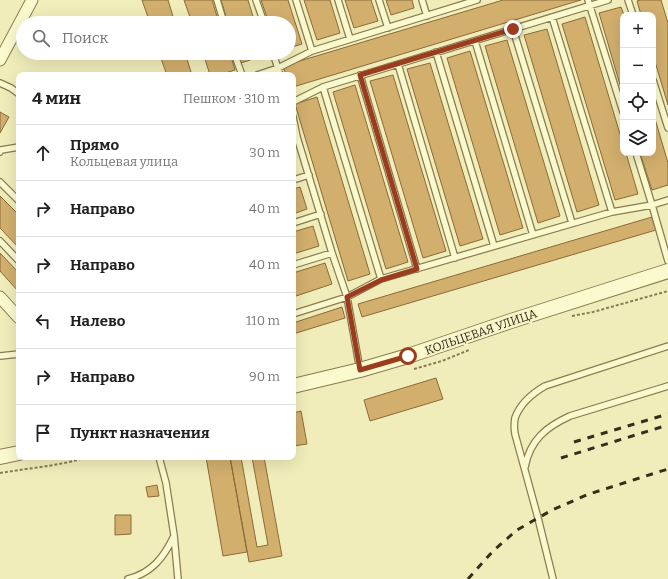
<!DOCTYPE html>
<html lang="ru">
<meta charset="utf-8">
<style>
:root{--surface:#fff;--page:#f2f2f2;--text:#222;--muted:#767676;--line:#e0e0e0}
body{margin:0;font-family:Bitter,serif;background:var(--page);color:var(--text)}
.controls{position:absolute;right:12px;top:12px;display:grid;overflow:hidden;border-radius:8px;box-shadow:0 4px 16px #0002}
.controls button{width:36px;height:36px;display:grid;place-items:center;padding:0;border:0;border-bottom:1px solid var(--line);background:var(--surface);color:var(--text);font:20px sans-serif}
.stop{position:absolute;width:12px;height:12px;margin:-9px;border:3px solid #9c3c1f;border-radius:50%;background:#fff}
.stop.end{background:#9c3c1f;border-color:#fff;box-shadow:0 1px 4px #0008}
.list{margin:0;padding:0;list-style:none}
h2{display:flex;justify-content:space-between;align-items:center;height:52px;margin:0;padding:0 16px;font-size:17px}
h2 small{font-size:13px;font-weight:400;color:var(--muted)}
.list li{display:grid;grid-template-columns:26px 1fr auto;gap:12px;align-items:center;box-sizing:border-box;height:56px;padding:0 16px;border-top:1px solid var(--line)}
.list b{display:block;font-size:15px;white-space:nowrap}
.list p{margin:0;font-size:13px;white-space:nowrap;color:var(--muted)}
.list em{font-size:13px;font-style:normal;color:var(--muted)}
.icon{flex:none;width:22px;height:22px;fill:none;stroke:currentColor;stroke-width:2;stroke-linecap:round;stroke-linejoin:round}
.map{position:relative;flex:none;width:668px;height:579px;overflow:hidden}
.search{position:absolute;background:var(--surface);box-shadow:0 4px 16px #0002;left:16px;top:16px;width:280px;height:44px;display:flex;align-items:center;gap:10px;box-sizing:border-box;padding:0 14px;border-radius:22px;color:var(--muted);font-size:15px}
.panel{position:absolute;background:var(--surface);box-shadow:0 4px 16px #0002;left:16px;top:72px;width:280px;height:388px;border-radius:8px}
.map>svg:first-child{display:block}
</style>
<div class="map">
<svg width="668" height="579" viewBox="0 0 668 579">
<rect width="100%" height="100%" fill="#f1edba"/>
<path fill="#d2af6d" stroke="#8a6b37" d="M142,0H168L175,23H150Z
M184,0H212L219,23H192Z
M221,0H248L255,23H228Z
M261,0H288L302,44L289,48V23H269Z
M304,0H330L340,33L317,40Z
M345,0H371L378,21L354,28Z
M386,0H412L414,8L391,15Z
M503,0H581L293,87V75H286L283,66Z
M640,0H661L668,23V105L653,55V15H641L637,1Z
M621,7L624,15H623V95L599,13Z
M585,17L623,144V153H626L638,194L615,200L562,24Z
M547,29L599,205L577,212L524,35Z
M507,40L560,216L538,223L485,46Z
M470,51L523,228L500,235L447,58Z
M159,53H185L192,75H167Z
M203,53H230L235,70L219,75H210Z
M238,53H265V55L241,63Z
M430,63L483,239L460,246L407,69Z
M393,75L446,251L423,258L370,81Z
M355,85L408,262L386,269L333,92Z
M317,97L370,274L348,281L295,104Z
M0,112L9,117L0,133Z
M653,112L668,163V185L652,190L640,153H653Z
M300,187L307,209L293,214V189Z
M0,196L19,215V248L0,228Z
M652,217L656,230L362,317L358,304Z
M313,226L319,246L293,254V232Z
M0,253L19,273L18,291L0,271Z
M325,263L332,284L293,297V273Z
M342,307L345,318L293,334V323Z
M436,378L443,399L370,421L364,400Z
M301,411L307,444L293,446V413Z
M206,457H230L247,552L223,556Z
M230,457H241L257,547L268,545L252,457H264L282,556L249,562Z
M157,485L159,496L148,497L146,487Z
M115,515H131V534L115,535Z"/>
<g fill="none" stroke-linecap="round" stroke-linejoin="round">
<g stroke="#897c53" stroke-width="8">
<path id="service" d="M217,0L224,23
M256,0L264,23
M296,0L312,51
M338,0L350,39
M379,0L388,28
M422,0L427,16
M588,0L623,112
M628,0L633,15
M552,17L612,212
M513,29L572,223
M475,41L533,235
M436,52L494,246
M234,53L242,75
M273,53L280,75
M398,64L455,258
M257,75L278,68L312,51L477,0
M360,75L417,269
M653,80L668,128
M0,83L11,88L19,94
M323,87L381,279
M293,102L323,87L608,0
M293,117L297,137L332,253L347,297L360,370
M0,152L1,150L19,147
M636,153L652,205L668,261
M293,180L309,175
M0,182L19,201
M293,223L321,214
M0,241L19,261
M293,265L332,253
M293,314L347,297L381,279L612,212L652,205L668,200
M0,356L19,354
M159,457L166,483L174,535L178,579
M525,467C530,440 546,427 570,416L668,386
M128,579C152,573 164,557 174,536
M553,579L538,518L515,434C514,429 514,424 515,418C520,404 533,393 545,386L668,346"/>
</g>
<g stroke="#897c53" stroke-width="13">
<path id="minor" d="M0,60L32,0
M0,297L19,318"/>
</g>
<g stroke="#897c53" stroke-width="16">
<path id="tertiary" d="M293,386L360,370L408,356L511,321L668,271
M0,457L19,453"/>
</g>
<path stroke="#897c53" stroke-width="2" stroke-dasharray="3 2" stroke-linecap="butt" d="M572,316L593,312L668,291
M414,369L442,361L469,350
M0,473C29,468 59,466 88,457"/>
<use href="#service" stroke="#fbf9ce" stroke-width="5.5"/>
<use href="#minor" stroke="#fbf9ce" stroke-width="11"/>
<use href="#tertiary" stroke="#fbf9ce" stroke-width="14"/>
<path stroke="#362e1a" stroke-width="3" stroke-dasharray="7 7" stroke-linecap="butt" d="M574,442L668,414
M561,458L668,425
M468,579L493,551L517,530L552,510L589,494L668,469"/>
</g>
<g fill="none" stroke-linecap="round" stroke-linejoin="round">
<path stroke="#9c3c1f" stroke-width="5" d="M408,356L360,370L347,297L381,280L417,269L360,75L513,29"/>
</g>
<g text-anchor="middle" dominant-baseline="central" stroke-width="4" stroke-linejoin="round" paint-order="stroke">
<g font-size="12" fill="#362e1a" stroke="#f8f5ca">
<text transform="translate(481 332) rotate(-19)">КОЛЬЦЕВАЯ УЛИЦА</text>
</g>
</g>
</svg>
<div class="controls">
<button>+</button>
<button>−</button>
<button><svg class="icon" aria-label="locate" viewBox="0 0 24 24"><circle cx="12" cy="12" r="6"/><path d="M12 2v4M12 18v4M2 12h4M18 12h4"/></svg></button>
<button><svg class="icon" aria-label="layers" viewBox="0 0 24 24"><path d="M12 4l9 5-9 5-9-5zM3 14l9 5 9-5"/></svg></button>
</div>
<div class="stop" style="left:408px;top:356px"></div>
<div class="stop end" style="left:513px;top:29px"></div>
<div class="search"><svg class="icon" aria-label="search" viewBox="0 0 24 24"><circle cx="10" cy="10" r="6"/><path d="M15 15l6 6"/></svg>Поиск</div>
<section class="panel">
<h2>4 мин<small>Пешком · 310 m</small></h2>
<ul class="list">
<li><svg class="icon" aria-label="ahead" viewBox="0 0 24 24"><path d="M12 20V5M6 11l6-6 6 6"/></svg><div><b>Прямо</b><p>Кольцевая улица</p></div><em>30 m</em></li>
<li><svg class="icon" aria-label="right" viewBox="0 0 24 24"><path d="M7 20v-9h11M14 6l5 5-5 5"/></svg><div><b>Направо</b></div><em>40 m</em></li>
<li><svg class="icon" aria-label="right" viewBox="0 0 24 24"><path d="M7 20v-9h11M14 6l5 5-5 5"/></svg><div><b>Направо</b></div><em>40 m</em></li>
<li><svg class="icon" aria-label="left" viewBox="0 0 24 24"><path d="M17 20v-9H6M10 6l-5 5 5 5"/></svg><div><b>Налево</b></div><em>110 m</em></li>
<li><svg class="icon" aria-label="right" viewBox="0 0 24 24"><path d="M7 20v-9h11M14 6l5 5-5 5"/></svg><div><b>Направо</b></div><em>90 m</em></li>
<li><svg class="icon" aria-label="arrive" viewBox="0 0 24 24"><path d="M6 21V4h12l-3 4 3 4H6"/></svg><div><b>Пункт назначения</b></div></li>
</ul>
</section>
</div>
